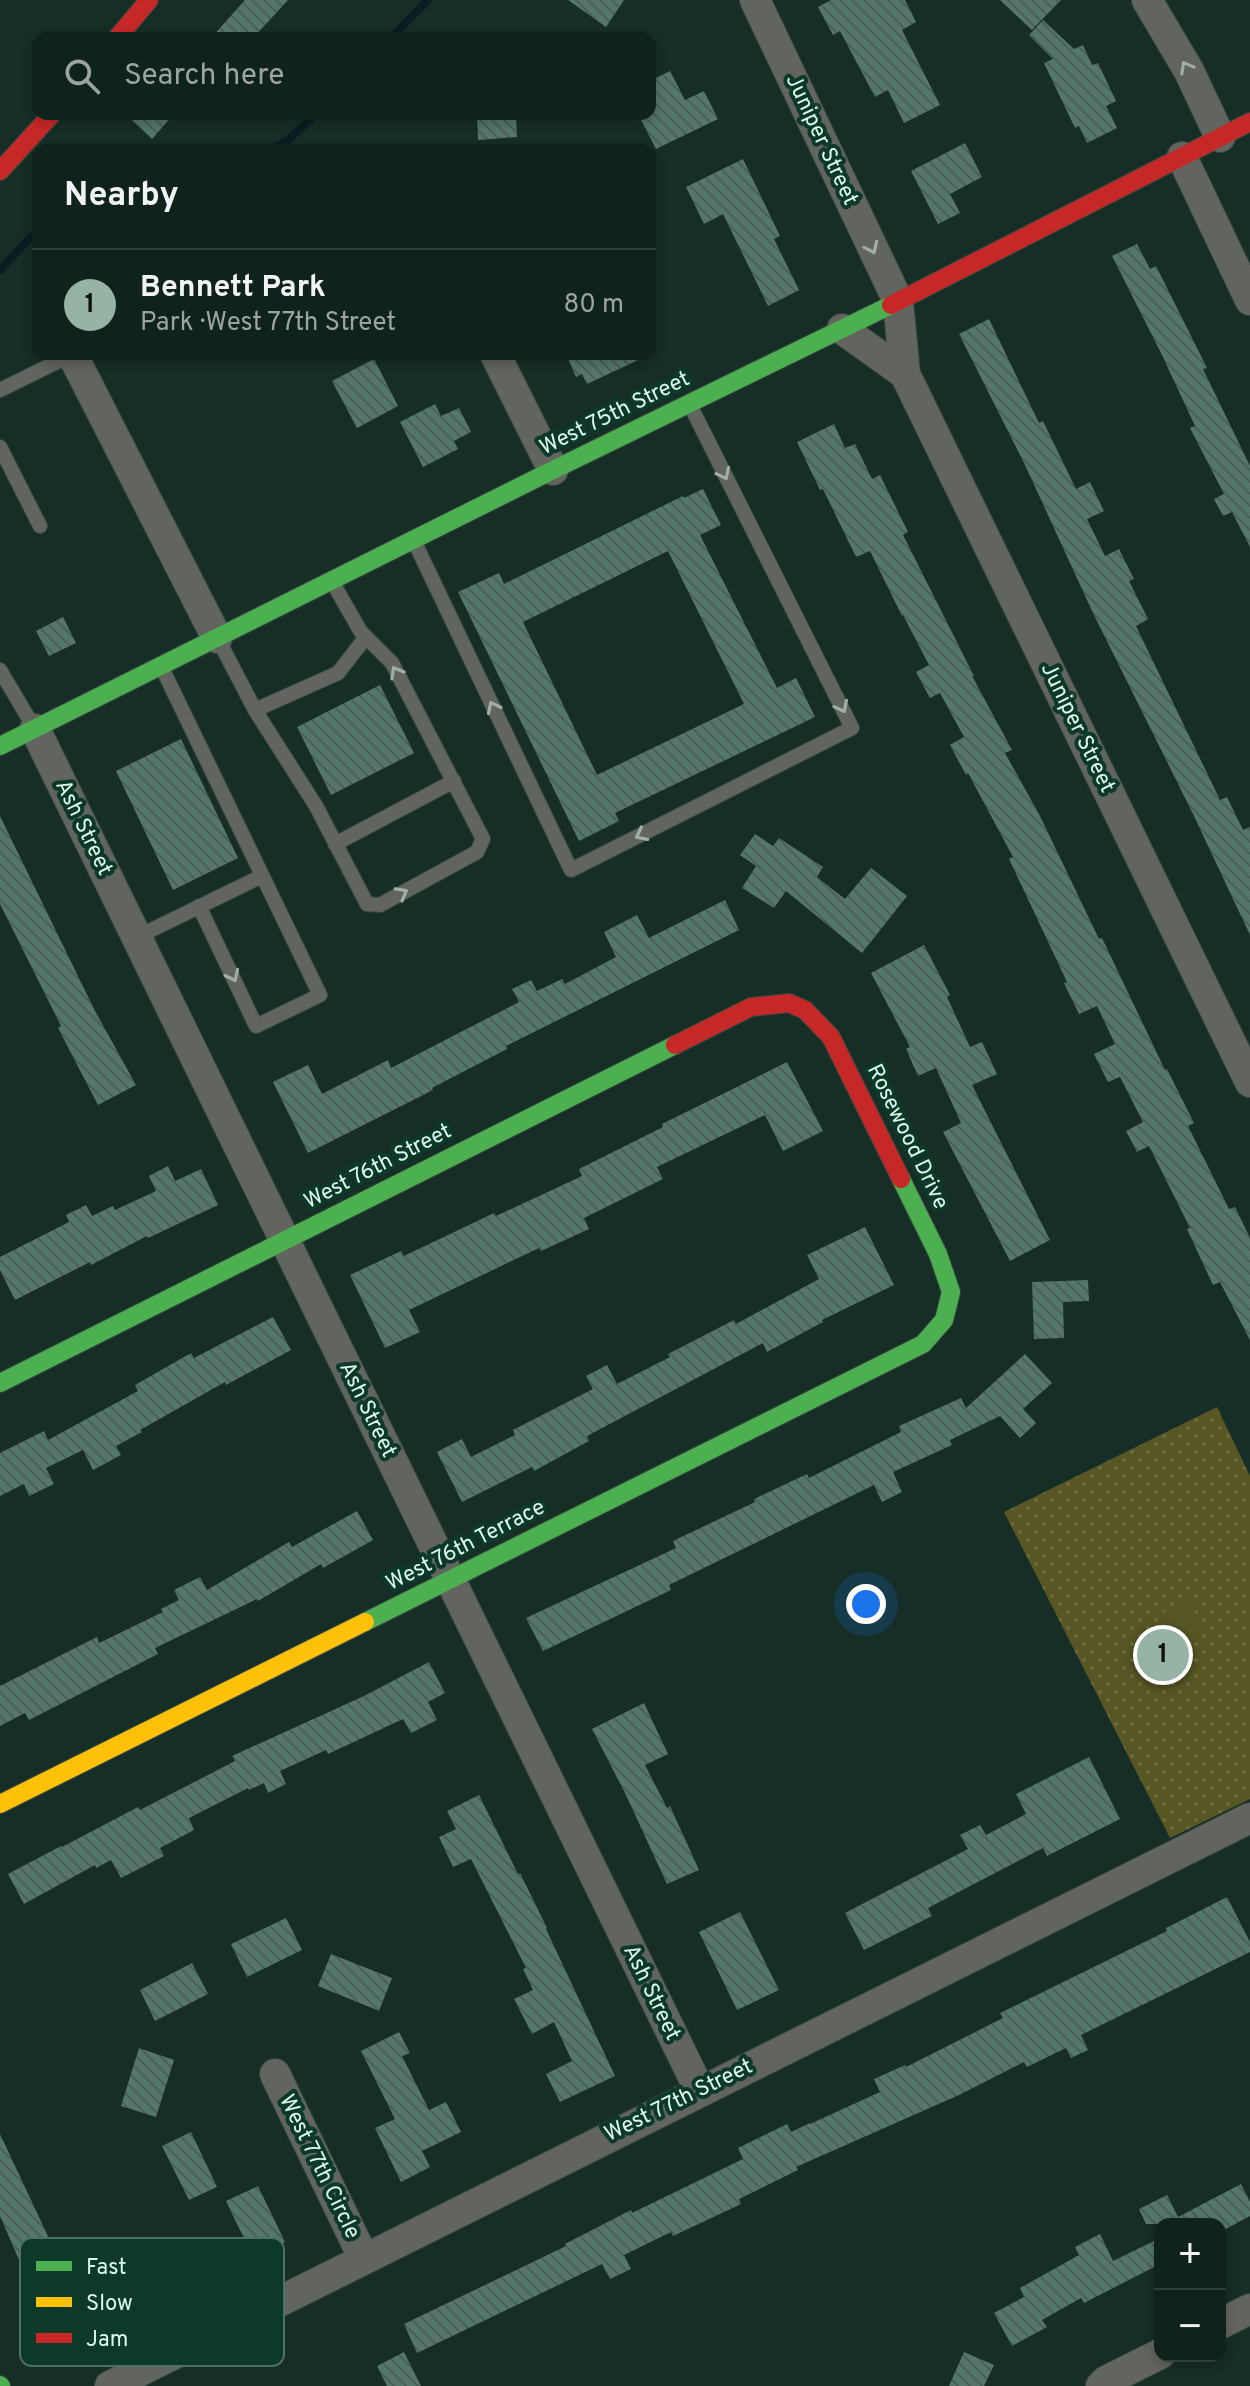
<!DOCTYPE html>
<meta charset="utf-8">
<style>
:root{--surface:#10221c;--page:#192a25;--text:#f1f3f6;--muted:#9ca4a3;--line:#303f3b;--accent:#97b3a6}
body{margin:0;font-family:Overpass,sans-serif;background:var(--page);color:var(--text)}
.controls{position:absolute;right:24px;bottom:24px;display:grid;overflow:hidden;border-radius:16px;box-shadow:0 4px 12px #0003}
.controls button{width:72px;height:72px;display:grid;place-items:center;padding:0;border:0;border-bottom:2px solid var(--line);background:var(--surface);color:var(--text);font:40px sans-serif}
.you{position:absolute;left:866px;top:1604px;width:28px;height:28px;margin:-20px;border:6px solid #fff;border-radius:50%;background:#1a73e8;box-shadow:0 0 0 12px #1a73e833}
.badge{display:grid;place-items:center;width:52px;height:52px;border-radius:50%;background:var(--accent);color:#111;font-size:26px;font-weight:700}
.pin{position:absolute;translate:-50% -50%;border:4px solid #fff;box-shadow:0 2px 8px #0006}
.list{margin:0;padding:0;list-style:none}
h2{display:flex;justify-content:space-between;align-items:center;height:104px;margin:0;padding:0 32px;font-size:34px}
h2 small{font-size:26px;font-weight:400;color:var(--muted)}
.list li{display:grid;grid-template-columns:52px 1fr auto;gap:24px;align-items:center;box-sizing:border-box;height:112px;padding:0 32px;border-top:2px solid var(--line)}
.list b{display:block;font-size:30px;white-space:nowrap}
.list p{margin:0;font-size:26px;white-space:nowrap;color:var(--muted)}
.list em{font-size:26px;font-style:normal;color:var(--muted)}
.icon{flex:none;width:44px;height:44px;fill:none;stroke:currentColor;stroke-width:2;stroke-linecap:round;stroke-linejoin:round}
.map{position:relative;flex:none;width:1250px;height:2386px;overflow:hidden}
.search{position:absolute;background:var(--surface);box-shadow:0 4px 12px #0003;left:32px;top:32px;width:624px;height:88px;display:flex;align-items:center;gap:20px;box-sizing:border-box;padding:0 28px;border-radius:16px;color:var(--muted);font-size:30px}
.panel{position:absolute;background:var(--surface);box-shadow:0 4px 12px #0003;left:32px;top:144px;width:624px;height:216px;border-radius:16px}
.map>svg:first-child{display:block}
</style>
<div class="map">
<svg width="1250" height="2386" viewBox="0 0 1250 2386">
<defs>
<pattern id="grass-dots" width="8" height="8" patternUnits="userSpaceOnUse" patternTransform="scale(2)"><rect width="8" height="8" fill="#575624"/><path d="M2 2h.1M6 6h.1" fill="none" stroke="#6f6f44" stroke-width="1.8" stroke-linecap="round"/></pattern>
<pattern id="building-back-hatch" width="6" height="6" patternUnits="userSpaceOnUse" patternTransform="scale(2)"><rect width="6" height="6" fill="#55776a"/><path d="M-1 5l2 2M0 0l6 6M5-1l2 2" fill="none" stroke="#4b5f57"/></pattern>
</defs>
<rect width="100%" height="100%" fill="#162e25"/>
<path fill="url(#grass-dots)" d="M1217,1407L1250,1476V1799L1170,1838L1004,1512Z"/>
<path fill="#575624" d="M1190,1600L1204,1631L1172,1646L1158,1615Z"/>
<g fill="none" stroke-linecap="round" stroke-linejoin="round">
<path stroke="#0b1d22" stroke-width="8" d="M391,38L428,0
M270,150L288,140L316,114
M0,270L30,238L38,233"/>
</g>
<path fill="url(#building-back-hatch)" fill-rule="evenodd" d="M245,0H288L253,38H211Z
M568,0H624L606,27Z
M831,0H905L916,22L902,30L940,105L904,123L888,90L875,97L840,31L833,35L818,7Z
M1000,0H1061L1032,30Z
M1043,20L1074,49L1083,45L1092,65L1098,63L1116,101L1106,106L1117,128L1087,143L1079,126L1075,128L1044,63L1053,59L1029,35Z
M670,71L685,100L704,91L718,119L656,149L638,114H650V81Z
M125,114H174L152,139Z
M477,114H516L517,137L478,140Z
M965,143L982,177L950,194L960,213L938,224L911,171Z
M743,159L780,236L774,239L799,290L768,306L723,214L704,224L686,187Z
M1137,244L1150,269L1156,266L1207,368L1203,369L1250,466V547L1232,512L1223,516L1214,499L1224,494L1190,428L1195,426L1161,353L1112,256Z
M989,319L1039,423L1043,421L1076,489L1090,482L1104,511L1087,519L1105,556L1119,549L1134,579L1129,581L1148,619L1136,626L1220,800L1227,797L1243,830L1250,827V935L1193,814L1093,613L1025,465L959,334Z
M566,354H651L587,384L582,374L576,377Z
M374,359L398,406L357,428L332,381Z
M435,404L441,416L459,408L471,432L454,441L458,449L423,467L400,422Z
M834,424L845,448L855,444L872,479L880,475L908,532L903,535L974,676H972L1012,750L1005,753L1040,816L1099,939L1102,938L1165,1070L1167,1069L1194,1123L1188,1126L1229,1209L1235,1207L1250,1238V1340L1220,1282L1213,1285L1187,1229L1190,1228L1149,1146L1137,1152L1126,1131L1143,1122L1120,1077L1108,1082L1094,1054L1115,1044L1097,1006L1079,1014L1064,983L1067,982L1009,859L1013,857L968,773L966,775L950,745L964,737L940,693L930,698L916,672L929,665L903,615L902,616L870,551L856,557L823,489L820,490L797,442Z
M703,489L721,525L700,535L777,688L796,678L815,717L615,813L619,821L579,841L458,592L499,573L504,584L683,496L684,498ZM668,551L744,704L597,775L523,622Z
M63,617L76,643L49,656L36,631Z
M380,685L414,753L331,795L297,727Z
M181,739L238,858L173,890L116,771Z
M0,816L94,1009L136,1085L98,1105L58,1028L61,1026L0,904Z
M755,834L773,846L779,838L823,867L817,877L845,899L871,868L907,896L862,953L786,891L774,908L742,888L756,866L740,855Z
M725,900L739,930L506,1046L507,1049L432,1088L433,1090L308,1153L273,1082L308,1065L322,1094L388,1060L391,1068L519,1002L512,989L531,980L537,991L562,979L565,984L616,957L604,932L637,915L649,938Z
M924,945L950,995L947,997L970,1047L982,1042L997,1074L972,1085L1050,1240L1010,1261L943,1132L961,1123L936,1068L918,1076L906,1049L910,1047L871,973Z
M787,1062L823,1131L783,1151L765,1115L657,1167L663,1179L584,1218L589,1229L541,1251L539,1248L409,1310L420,1332L385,1348L350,1275L401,1251L404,1256L494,1213L496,1216L582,1176L579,1169L663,1127L662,1124Z
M168,1166L175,1181L201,1169L218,1205L148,1238L147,1236L91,1265L90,1262L15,1300L0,1270V1257L69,1222L66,1215L86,1205L92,1216L113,1206L115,1210L156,1191L149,1176Z
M865,1227L894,1285L822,1320L823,1322L767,1352L763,1343L587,1436L589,1441L534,1471L532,1467L462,1502L437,1452L462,1439L471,1457L515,1435L513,1430L593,1389L586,1376L607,1365L617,1384L670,1357L668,1354L734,1320L736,1324L819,1279L807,1255Z
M1088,1280L1089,1301L1063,1302L1064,1338L1034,1339L1032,1282Z
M273,1317L291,1350L226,1385L225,1382L140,1430L142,1432L116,1446L121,1455L93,1470L83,1450L46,1468L54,1484L29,1496L24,1484L0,1496V1453L44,1431L48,1440L138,1391L135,1385L191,1353L194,1358Z
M1025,1354L1052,1383L1023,1409L1036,1423L1020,1438L1000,1416L950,1440L952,1445L893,1472L902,1492L882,1502L874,1485L669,1585L671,1590L543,1651L526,1618L676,1548L673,1541L755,1502L754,1499L807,1474L809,1478L901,1432L899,1426L961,1398L966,1408Z
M357,1511L373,1540L323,1568L321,1564L258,1601L257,1599L155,1648L158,1654L29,1720L25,1713L0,1726V1686L97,1637L99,1643L163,1612L161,1609L179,1600L174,1590L200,1577L207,1590L289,1542L292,1547Z
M429,1662L445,1693L428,1702L437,1720L411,1733L403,1719L328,1754L326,1750L280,1771L286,1784L268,1793L264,1783L249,1790L248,1788L189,1818L194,1830L160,1848L164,1856L121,1878L111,1860L96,1868L95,1865L24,1904L8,1874L61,1846L62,1847L138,1807L140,1810L235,1761L232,1756L364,1696Z
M644,1703L668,1754L645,1765L667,1808L670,1806L699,1870L667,1884L625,1793L592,1729Z
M1089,1757L1120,1819L1047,1856L1043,1848L928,1908L932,1916L864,1950L845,1913L968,1849L960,1835L980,1825L986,1835L1026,1814L1016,1794Z
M479,1795L518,1874L520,1873L547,1928L546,1929L615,2076L560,2102L546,2074L572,2061L554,2022L532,2034L514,1999L533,1990L523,1969L526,1968L471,1859L453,1867L439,1837L456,1829L447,1811Z
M1227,1897L1250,1942V1952L1081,2035L1088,2050L1071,2058L1066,2048L1027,2067L1024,2062L959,2095L796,2167L798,2170L739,2199L741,2204L673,2236L671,2232L624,2255L631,2269L610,2279L602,2264L417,2353L404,2324L566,2246L565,2244L631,2210L632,2213L743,2159L738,2148L787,2124L791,2132L810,2123V2124L880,2092L874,2079L905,2065L906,2067L1003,2018L1000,2013L1167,1931L1166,1928Z
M740,1912L779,1990L737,2010L699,1932Z
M286,1918L302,1950L247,1977L231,1944Z
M331,1954L392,1978L379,2011L318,1986Z
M192,1963L208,1994L155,2021L140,1990Z
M399,2032L410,2053L402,2056L429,2110L446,2102L461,2132L422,2151L430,2167L401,2182L375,2128L395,2119L361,2051Z
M139,2048L174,2060L156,2117L121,2106Z
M191,2132L217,2187L189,2200L162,2146Z
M0,2134L76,2296L119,2276L135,2310L92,2330L95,2335L63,2350L29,2283L0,2216Z
M1241,2184L1250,2202V2216L1220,2232V2224H1146L1139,2209L1167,2195L1178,2217Z
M258,2186L285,2242L253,2257L226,2201Z
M1100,2234L1113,2261L1160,2238V2264L1084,2303L1081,2298L1042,2320L1047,2327L1012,2346L994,2313L1024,2297L1020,2288L1079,2255L1075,2247Z
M404,2352L421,2386H387L377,2366Z
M964,2352L994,2365L984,2386H949Z"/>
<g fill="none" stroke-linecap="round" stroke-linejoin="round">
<g stroke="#344940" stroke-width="16">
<path id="lane" d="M0,390L73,354
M0,447L40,526
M415,543L571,870L852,728L690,405
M219,641L255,710L316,806L367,904L380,905L477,852L483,839L392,663L361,632L334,585
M0,670L32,724
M163,670L320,995L256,1026L199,906
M255,710L338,673L366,637
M335,844L454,781
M137,937L262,876"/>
</g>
<g stroke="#344940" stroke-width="32">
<path id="street" d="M755,0L898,301L905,374L1250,1082
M1147,0L1189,71L1220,137
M1182,157L1250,300
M842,329L905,374
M72,354L217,638
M495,354L553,470
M35,729L700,2091
M275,2074L364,2259
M1220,2324L1250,2309
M110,2386L1250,1818
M1101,2386L1106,2381L1160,2354"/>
</g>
<g stroke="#344940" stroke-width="20">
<path id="fast" d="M0,746L553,470L891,305
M0,1383L675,1045
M365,1622L923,1344L944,1320L951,1292L938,1254L901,1179
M0,2385L1,2386"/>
</g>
<g stroke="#344940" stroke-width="20">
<path id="slow" d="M0,1804L365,1622"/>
</g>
<g stroke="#344940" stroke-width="20">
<path id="jam" d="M117,38L149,0
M0,171L52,114
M891,305L1250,122
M675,1045L751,1007L789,1003L805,1010L831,1037L901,1179"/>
</g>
<use href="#lane" stroke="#62645f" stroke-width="14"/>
<use href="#street" stroke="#62645f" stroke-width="30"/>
<use href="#fast" stroke="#4caf50" stroke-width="18"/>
<use href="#slow" stroke="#ffc107" stroke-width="18"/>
<use href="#jam" stroke="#c62828" stroke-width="18"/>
</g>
<defs><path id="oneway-chevron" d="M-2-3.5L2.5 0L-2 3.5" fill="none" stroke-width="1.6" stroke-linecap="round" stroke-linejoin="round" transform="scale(2)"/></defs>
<g stroke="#a0afa6">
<use href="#oneway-chevron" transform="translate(1186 67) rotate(-119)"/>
<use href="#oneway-chevron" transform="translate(872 248) rotate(65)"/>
<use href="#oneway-chevron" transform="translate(724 474) rotate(63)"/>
<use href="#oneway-chevron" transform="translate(396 672) rotate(-120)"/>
<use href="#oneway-chevron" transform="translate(493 707) rotate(-116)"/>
<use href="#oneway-chevron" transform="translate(842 707) rotate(63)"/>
<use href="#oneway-chevron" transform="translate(641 835) rotate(153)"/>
<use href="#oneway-chevron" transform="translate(402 893) rotate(-29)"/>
<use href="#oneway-chevron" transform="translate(233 976) rotate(64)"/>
</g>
<g text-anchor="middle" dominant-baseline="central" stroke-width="8" stroke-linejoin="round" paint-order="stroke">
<g font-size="22" fill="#ddfaec" stroke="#0c3928">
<text transform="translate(821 140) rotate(65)">Juniper Street</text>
<text transform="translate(615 414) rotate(-26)">West 75th Street</text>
<text transform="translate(1077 728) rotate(64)">Juniper Street</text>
<text transform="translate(83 828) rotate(64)">Ash Street</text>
<text transform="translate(907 1137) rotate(64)">Rosewood Drive</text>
<text transform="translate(378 1167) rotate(-27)">West 76th Street</text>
<text transform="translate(367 1410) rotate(64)">Ash Street</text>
<text transform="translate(466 1546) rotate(-27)">West 76th Terrace</text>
<text transform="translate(651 1993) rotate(64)">Ash Street</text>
<text transform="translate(679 2101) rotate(-26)">West 77th Street</text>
<text transform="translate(319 2167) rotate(64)">West 77th Circle</text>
</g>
</g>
<rect x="20" y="2238" width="264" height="128" rx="12" fill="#0c3928" stroke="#4b7363" stroke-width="2"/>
<rect x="36" y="2261" width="36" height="10" fill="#4caf50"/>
<rect x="36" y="2297" width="36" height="10" fill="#ffc107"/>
<rect x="36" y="2333" width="36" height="10" fill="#c62828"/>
<g font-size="22" fill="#ddfaec">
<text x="86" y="2274">Fast</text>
<text x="86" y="2310">Slow</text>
<text x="86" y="2346">Jam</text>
</g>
</svg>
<div class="controls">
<button>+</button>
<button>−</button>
</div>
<div class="you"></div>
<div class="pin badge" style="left:1163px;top:1655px">1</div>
<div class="search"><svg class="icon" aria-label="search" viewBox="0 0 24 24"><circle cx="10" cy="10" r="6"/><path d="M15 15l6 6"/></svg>Search here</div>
<section class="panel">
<h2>Nearby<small></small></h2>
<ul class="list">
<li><span class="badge">1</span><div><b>Bennett Park</b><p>Park · West 77th Street</p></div><em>80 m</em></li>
</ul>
</section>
</div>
